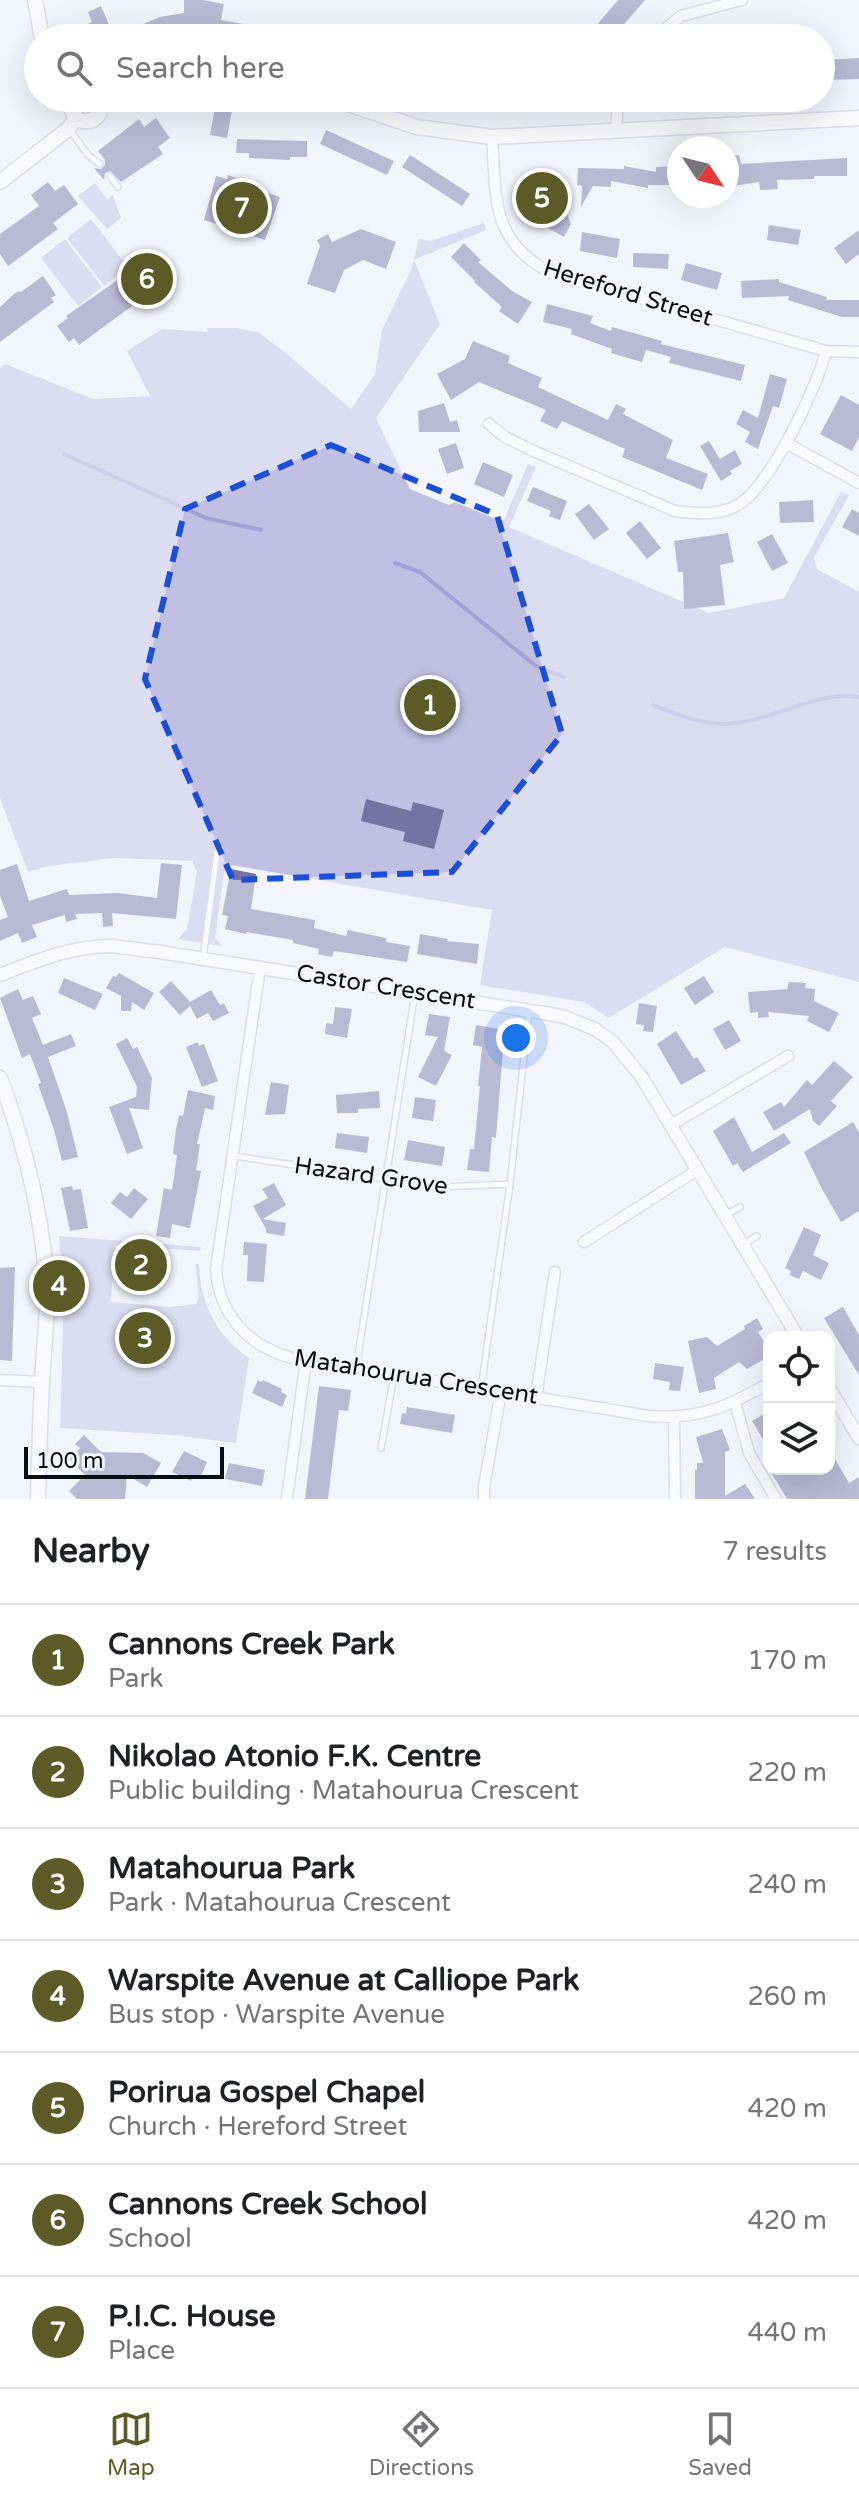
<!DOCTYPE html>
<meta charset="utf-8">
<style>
:root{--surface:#fff;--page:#f6f6f6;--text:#202124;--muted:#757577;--line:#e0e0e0;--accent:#5c5b27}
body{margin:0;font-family:"Varela Round",sans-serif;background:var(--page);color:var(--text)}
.controls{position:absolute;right:24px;bottom:24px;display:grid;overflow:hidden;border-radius:16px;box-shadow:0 8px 32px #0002}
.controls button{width:72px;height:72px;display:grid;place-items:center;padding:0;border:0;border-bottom:2px solid var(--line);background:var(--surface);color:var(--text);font:40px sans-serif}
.compass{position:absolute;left:667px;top:136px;width:72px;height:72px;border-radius:50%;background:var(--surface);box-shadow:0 8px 32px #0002;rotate:125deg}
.scale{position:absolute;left:24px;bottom:20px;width:200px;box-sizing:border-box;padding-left:8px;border:4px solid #0c0c13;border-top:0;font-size:22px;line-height:28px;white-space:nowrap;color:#0c0c13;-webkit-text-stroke:6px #f4f4fd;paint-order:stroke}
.you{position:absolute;left:516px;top:1038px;width:28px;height:28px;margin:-20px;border:6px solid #fff;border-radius:50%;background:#1a73e8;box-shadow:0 0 0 12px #1a73e833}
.badge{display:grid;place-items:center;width:52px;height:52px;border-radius:50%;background:var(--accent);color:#fff;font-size:26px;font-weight:700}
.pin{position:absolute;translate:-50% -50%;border:4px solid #fff;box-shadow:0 2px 8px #0006}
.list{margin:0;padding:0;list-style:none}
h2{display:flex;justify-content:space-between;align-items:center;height:104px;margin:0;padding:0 32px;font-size:34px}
h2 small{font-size:26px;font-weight:400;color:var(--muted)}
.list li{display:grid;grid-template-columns:52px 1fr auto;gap:24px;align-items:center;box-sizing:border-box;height:112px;padding:0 32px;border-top:2px solid var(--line)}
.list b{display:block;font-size:30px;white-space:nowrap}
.list p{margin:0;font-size:26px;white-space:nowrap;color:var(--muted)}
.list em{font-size:26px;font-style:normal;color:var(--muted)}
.icon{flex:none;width:44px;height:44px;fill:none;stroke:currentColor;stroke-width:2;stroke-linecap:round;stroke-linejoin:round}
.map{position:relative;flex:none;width:859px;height:1499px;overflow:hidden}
.search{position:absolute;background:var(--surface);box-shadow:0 8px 32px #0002;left:24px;right:24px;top:24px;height:88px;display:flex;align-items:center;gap:20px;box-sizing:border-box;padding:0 28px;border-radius:44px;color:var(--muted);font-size:30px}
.sheet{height:888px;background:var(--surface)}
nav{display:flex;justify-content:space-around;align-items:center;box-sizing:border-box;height:112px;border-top:2px solid var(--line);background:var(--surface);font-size:22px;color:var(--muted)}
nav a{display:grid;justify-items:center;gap:4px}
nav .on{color:var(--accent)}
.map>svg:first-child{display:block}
</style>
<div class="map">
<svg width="859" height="1499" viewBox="0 0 859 1499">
<rect width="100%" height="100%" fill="#f4f4fd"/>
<path fill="#c2c0e2" d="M95,183L107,199L113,195L121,218L107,229L78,196Z
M91,219L128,267L104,286L67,238Z
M484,223L486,230L414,260L440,324L376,418L410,489L449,505L455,502L503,522L528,464L536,467L509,527L709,613L784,598L841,492L849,495L814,558L817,569L859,592V982L725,947L609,1018L584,1002L480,985L492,910L231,865L224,873L215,938L222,946L178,939L187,929L197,871L192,861L115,858L49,866L28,872L0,798V368L5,364L93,399L150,396L127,351L162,329L208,332L207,328H236L258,332L287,354L351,409L375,374L382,330L411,270L419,239L431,241Z
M65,239L102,287L78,306L41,258Z
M59,1236L201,1247L200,1251L115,1245L111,1302L171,1307L196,1304L199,1297L196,1267V1264H199C200,1303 216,1335 249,1358L236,1443L173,1435L60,1428L64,1291L68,1290L67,1282H63Z"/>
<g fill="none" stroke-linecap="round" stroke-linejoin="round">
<path stroke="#a4a1d4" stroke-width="4" d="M64,454L206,518L261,530
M395,563L420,572L536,666L564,677
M653,705C676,714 701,724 725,724C771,723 814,690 859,697"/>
</g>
<path fill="#7672a2" d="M184,0H203L224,4L221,20L293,33V38L189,36L175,38H58L92,22L88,12L101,6L114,36L160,17L184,13Z
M618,0H645L612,38H586Z
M726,26L728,37L691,38V33Z
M859,58V79L821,80V60Z
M215,107L232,110L227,138L210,135Z
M156,118L170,138L158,147L163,154L121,182L110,171L105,173L104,180L94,168L101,169L105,165V160L98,151L139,119L144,127Z
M326,130L394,161L387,175L320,144Z
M237,139L307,141V157H290V160L249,158V153H236Z
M410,155L470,194L462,206L402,167Z
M739,155L741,164L847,158V176H814V179L777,180L778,189L760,190L759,182L727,187V157Z
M624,166L656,172V167L679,166V185H648V188L611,181V187L593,186L581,207L582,186L577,185L578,168L624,169Z
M228,175L239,179L238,183L280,197L265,240L204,220L216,176L227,179Z
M553,175L562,200H550L565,209L571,224L564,237L529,217L519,187Z
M48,182L55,191L64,185L78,204L53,223L58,229L8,266L0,254V234L39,206L31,195Z
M769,225L801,230L798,245L767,240Z
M361,229L396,242L386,269L363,260L344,270L335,293L307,284L320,246L317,240L328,234L332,242Z
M859,230V254L846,264L834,248Z
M582,232L620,239L617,258L580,251Z
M464,243L481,260L478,262L512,291L532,302L518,324L499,311L502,307L474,282L475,281L451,257Z
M633,253L669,254L668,269L633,267Z
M686,263L722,273L717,290L681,280Z
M138,268L148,282L141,288L147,295L79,345L74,338L69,342L57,326L68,318L66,316L119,279L124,278Z
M43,276L56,295L51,298L54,302L0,342V307L14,294L19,291L21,292Z
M779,279V282L827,297L826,300H859V317H842L788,300L789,296L742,298L741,281Z
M547,304L593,316L590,323L611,331L612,327L662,341L661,344L745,365L741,381L669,363L671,357L646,350L642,362L611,353L612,349L571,334L572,329L543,322Z
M473,341L510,356L508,363L542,378L538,387L608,420L616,404L626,409L623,414L673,440L666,458L708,474L702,490L622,457L625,449L562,421L557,429L540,421L546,410L479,382L451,400L437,374L465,359Z
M770,374L787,379L779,408L773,406L758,449L745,442L750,432L736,424L743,410L758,418Z
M841,395L859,405V437L852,451L820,434Z
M444,403L450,422L457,420L460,432H419L418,411Z
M709,441L720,459L735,450L742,464L730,471L732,474L721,481L700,446Z
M456,443L464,468L447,474L438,449Z
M483,462L513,475L504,497L474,484Z
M533,487L567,501L560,520L549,516L551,511L527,501Z
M813,500L814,522L780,523L779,502Z
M589,504L609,529L594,540L575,514Z
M852,509L859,513V536L842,527Z
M640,521L661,548L647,559L626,533Z
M728,533L734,562L720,565L725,605L684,609L683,572H678L674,541Z
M772,534L788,563L772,571L757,542Z
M366,799L411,811L413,802L444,810L434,849L403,841L405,832L361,821Z
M161,863L182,865L176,919L112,913L113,926L103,927L102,913L75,914L77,919L66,922L65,915L32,925L37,937L22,943L18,933L0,941V920L8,917L0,896V870L17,864L29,901L67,889L69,895L118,893L157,898Z
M231,869L256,874L251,909L315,920L314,928L346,936L348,930L386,938V942L410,946L407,962L334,951L332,957L318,954L319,949L293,943V940L246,932V934L225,929L228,916L222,915Z
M420,934L448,939L447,941L479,944L477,964L417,954Z
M119,973L154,993L144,1010L132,1002L131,1011H121V996L106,988L113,976L116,977Z
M704,976L714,992L695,1005L684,988Z
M64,978L103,994L95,1010L58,993Z
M171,981L190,1002L211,990L220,1005L224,1003L229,1013L213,1021L208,1013L197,1019L190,1006L180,1015L159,992Z
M789,982L806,983L805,988L815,989L814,1001L839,1013L829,1032L807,1021L809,1016L768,1012L769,1017L758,1018V1012L750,1013L748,992L787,989Z
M18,989L23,1000L33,996L41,1014L32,1018L43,1045L71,1034L76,1046L48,1057L66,1109L78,1157L62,1161L54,1130L38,1084L41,1083L30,1054L22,1058L0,998Z
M639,1003L657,1006L653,1032L643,1031L644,1025L636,1024Z
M335,1007L352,1009L347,1038L325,1034L326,1023L333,1024Z
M429,1014L450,1017L444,1051L452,1055L436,1086L418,1077L438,1037L425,1035Z
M729,1020L741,1041L725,1050L713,1029Z
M476,1025L510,1031L506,1051L503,1050L496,1138L492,1137L489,1172L467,1170L470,1149H474L480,1086H478L482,1047L473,1045Z
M676,1031L694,1059L697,1057L706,1071L681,1085L657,1044Z
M127,1038L133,1049L137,1047L152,1078L149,1110L129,1108L143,1148L127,1154L109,1107L136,1097L137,1087L116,1044Z
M198,1042L199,1046L204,1044L218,1081L202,1087L186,1047Z
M834,1061L853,1077L831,1101L837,1106L819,1126L813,1121L810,1109L774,1131L763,1112L781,1102L784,1107L807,1080L812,1085Z
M271,1082L289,1085L285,1114L265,1115Z
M188,1090L215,1096L213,1110L205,1108L197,1144H200L196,1170L201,1171L190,1228L172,1224L170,1238L156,1236L164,1188L172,1190L177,1155L173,1154L176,1129L179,1115L183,1116Z
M379,1091L380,1108L358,1109V1113H337L336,1095Z
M415,1097L436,1100L433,1121L412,1118Z
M734,1117L752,1152L784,1133L791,1143L743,1172L737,1163L733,1166L713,1131Z
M853,1122L859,1133V1211L841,1222L822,1189L804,1152Z
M337,1133L369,1137L367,1153L335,1148Z
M408,1140L445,1147L442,1166L404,1160Z
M274,1183L286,1205L263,1219L286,1223L284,1236L266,1233V1229L253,1206L268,1198L262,1189Z
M72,1186L73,1190L81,1189L88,1228L70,1231L61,1188Z
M134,1188L148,1199L131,1219L111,1203L120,1192L127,1197Z
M804,1227L821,1235L813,1255L829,1263L821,1280L803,1271L799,1279L790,1275L791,1271L785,1268Z
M244,1242L267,1244L264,1282L247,1281L248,1255H243Z
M118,1247L162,1251L161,1258L166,1259L165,1272H160V1285L115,1282Z
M15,1267L12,1361L0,1360V1268Z
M843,1307L859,1335V1375L824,1318Z
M757,1318L763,1329L758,1332L769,1350V1356L747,1369L739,1362L714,1378L716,1389L699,1393L688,1341L707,1337L717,1346L745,1329L744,1326Z
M655,1363L684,1367L680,1391L669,1390L670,1382L653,1379Z
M258,1380L262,1382L263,1380L282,1389L281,1392L287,1395L282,1407L252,1393Z
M319,1386L351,1390L348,1411L339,1410L328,1499H305Z
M407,1407L455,1415L452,1433L400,1424L402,1413L406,1414Z
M769,1411V1449L752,1421Z
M722,1429L730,1450L725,1452V1496L745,1484L755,1499H695V1470H697V1463H703L696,1437Z
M84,1435L101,1452L143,1453L161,1463L147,1487L127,1475L125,1499H77L69,1491L85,1475L69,1459L80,1448L75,1444Z
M829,1449L849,1483L859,1477V1499H787L769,1469H829Z
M184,1451L207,1462L200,1478L194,1475L191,1481L172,1472Z
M229,1463L265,1470L262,1486L225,1479Z"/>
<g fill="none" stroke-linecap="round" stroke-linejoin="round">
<g stroke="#c3c2d9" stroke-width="8">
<path id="service" d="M183,98V99
M69,129L89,156L100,164
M110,176L118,187
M203,958L217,853L221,849
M234,1156L439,1187L510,1184
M726,1215L740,1207
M744,1244L757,1236
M356,1368L415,993
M481,1389L510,1184L529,1011
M381,1448L394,1376"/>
</g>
<g stroke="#c3c2d9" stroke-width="13">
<path id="minor" d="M654,38L681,16L742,0
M616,131L618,98
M492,137C496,196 490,243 552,273L826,351L859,352
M489,424L505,437L538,453L675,511C696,514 723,516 741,503C772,481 817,388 826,351
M786,443L859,483
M260,968L216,1269C219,1315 248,1346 292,1358L649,1416C697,1420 728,1407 769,1383
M671,1125L788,1056
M584,1242L697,1170
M0,1380L42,1382
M536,1397L555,1272
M735,1402L749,1453L776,1499
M674,1418L675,1499
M287,1499L306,1360
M484,1499V1486L501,1392"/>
</g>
<g stroke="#c3c2d9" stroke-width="15">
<path id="tertiary" d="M0,975C36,961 72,946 111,946L160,952L562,1016L595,1029L613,1042L641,1076L798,1337
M829,1388L859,1438"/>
</g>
<g stroke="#c3c2d9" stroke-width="17">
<path id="secondary" d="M35,0L42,38
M74,98C61,129 111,129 98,98
M330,98L417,127L492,137L859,118
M0,182L68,129L76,118
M0,1078C26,1148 45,1222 47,1298C47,1326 43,1355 42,1383C40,1422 39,1460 38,1499"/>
</g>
<use href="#service" stroke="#fff" stroke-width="5"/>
<use href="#minor" stroke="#fff" stroke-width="10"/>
<use href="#tertiary" stroke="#fff" stroke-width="12"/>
<use href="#secondary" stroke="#fff" stroke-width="14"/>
</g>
<path d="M0 0H859V1499H0ZM331,445L497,515L562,734L452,872L233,880L145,679L185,509Z" fill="#f4f4fd" fill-opacity=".55" fill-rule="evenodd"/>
<path fill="none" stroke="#1d4ed8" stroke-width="6" stroke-dasharray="16 10" stroke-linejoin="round" d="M331,445L497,515L562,734L452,872L233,880L145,679L185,509Z"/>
<g text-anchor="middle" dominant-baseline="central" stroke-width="7" stroke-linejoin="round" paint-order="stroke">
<g font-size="24" fill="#0c0c13" stroke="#f4f4fd">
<text transform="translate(628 293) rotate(17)">Hereford Street</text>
<text transform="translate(386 987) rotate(9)">Castor Crescent</text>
<text transform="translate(371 1176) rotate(8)">Hazard Grove</text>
<text transform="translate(416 1377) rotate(9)">Matahourua Crescent</text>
</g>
</g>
</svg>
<div class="controls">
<button><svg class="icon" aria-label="locate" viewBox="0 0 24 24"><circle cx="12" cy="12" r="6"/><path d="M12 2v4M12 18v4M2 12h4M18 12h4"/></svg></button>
<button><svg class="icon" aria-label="layers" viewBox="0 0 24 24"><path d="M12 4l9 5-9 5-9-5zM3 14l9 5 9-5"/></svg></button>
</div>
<svg class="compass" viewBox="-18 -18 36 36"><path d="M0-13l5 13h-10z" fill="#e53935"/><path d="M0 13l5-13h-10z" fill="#757577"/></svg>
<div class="scale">100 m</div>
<div class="you"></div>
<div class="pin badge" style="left:430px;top:705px">1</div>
<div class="pin badge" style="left:141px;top:1265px">2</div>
<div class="pin badge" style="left:145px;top:1338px">3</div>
<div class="pin badge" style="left:59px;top:1286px">4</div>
<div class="pin badge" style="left:542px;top:198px">5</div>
<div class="pin badge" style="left:147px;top:279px">6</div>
<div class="pin badge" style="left:242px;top:208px">7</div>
<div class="search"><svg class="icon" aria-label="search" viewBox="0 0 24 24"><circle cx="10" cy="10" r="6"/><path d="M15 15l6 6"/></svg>Search here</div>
</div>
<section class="sheet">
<h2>Nearby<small>7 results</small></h2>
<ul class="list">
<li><span class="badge">1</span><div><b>Cannons Creek Park</b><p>Park</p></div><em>170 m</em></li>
<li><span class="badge">2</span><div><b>Nikolao Atonio F.K. Centre</b><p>Public building · Matahourua Crescent</p></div><em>220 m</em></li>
<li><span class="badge">3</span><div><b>Matahourua Park</b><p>Park · Matahourua Crescent</p></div><em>240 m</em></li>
<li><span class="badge">4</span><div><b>Warspite Avenue at Calliope Park</b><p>Bus stop · Warspite Avenue</p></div><em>260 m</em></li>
<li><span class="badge">5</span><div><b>Porirua Gospel Chapel</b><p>Church · Hereford Street</p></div><em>420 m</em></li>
<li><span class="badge">6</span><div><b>Cannons Creek School</b><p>School</p></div><em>420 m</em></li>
<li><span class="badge">7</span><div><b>P.I.C. House</b><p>Place</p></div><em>440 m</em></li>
</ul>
</section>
<nav>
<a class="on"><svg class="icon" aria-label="map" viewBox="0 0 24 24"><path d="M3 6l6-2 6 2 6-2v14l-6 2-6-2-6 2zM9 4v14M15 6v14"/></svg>Map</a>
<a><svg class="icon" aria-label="directions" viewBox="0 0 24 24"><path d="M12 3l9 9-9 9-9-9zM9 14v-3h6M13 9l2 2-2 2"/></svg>Directions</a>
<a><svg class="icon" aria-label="saved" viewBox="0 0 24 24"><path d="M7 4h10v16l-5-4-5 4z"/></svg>Saved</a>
</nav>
